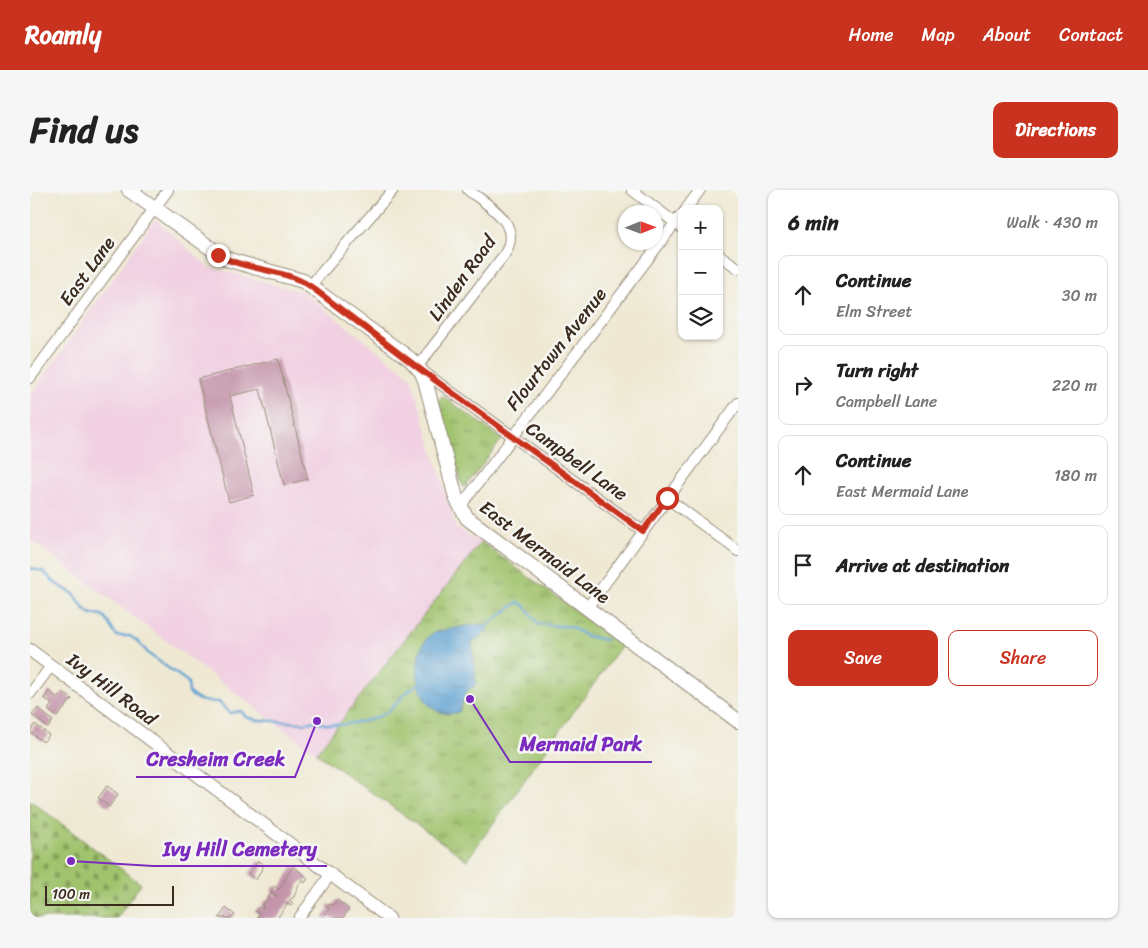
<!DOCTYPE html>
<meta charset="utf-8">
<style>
:root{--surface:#fff;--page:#f6f6f6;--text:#222;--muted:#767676;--line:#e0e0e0;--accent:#c8321e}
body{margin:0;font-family:Sriracha,sans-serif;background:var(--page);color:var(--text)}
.controls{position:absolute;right:15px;top:15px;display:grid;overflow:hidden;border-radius:10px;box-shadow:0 1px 4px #0004}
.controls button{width:45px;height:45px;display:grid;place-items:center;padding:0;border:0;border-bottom:1px solid var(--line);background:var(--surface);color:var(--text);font:25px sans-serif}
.compass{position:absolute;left:588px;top:15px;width:45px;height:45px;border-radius:50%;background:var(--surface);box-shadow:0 1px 4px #0004;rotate:89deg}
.scale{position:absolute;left:15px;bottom:12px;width:129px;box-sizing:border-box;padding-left:5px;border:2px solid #3b2a1e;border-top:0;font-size:14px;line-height:18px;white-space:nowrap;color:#3b2a1e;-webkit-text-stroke:4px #f6f6f2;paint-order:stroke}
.stop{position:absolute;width:15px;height:15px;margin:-11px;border:4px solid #c8321e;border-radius:50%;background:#fff}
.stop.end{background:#c8321e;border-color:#fff;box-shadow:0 1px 5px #0008}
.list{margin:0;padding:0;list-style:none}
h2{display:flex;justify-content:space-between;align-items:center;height:65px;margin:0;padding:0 20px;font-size:21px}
h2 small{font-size:16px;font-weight:400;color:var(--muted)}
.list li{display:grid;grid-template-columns:32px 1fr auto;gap:15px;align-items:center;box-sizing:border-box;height:80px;margin:0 10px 10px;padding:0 10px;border:1px solid var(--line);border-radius:10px}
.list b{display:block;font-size:19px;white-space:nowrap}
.list p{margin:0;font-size:16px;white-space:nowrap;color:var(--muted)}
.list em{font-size:16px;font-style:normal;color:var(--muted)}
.actions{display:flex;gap:10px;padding:15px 20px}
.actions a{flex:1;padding:11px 0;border:1px solid var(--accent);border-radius:10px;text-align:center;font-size:18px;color:var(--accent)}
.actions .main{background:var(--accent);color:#fff}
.icon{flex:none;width:28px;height:28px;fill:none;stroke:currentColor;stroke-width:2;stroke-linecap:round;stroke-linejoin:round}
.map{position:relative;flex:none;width:708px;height:728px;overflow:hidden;border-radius:10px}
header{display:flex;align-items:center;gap:30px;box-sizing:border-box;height:70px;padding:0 25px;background:var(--accent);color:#fff}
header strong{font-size:24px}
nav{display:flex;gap:28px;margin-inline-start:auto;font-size:18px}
.intro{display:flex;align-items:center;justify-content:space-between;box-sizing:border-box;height:120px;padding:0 30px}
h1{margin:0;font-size:35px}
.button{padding:12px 22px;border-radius:10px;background:var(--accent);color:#fff;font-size:18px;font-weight:700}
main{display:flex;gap:30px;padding:0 30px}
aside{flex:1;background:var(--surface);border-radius:10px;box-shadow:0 1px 4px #0004}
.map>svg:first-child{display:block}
</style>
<header>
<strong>Roamly</strong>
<nav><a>Home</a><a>Map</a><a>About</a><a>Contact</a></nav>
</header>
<div class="intro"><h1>Find us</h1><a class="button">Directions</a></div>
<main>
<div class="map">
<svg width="708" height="728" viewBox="0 0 708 728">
<defs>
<pattern id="cemetery-stones" width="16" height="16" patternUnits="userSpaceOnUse" patternTransform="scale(1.25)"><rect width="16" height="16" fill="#a0c36d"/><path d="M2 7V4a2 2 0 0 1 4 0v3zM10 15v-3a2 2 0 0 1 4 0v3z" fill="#849f59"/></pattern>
<pattern id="park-tufts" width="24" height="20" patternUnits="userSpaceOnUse" patternTransform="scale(1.25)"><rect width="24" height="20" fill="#a0c36d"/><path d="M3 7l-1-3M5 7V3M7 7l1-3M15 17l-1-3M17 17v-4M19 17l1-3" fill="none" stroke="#849f59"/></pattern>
<pattern id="water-ripples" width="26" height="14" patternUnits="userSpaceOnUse" patternTransform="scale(1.25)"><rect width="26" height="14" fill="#5da1d1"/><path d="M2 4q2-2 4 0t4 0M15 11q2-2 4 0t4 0" fill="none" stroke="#4e83a9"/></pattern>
</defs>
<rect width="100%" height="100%" fill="#f6f6f2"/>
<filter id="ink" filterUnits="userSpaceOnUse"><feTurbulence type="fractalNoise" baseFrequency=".02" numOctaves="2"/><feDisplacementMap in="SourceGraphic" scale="10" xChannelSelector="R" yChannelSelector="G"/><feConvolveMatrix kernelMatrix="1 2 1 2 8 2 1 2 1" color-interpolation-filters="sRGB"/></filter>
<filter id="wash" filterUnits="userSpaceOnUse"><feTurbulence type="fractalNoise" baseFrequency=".0096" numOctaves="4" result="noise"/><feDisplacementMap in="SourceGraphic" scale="20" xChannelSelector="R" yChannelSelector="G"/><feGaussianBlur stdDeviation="1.12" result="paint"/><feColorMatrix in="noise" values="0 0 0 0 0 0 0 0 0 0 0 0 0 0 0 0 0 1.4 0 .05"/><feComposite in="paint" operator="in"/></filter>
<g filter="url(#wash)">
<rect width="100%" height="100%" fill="#efe9d4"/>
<path fill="#f1d0e2" d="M125,29L178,77L273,102L381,187L426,338L451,352L286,563L0,349V207Z"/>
<path fill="url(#cemetery-stones)" stroke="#6e7646" d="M0,610L111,694L87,728H0Z"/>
<path fill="url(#park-tufts)" stroke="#6e7646" d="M411,207H414L472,249L435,297L432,295L409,210Z
M451,352L592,455L437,670L286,563Z"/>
<path fill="url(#water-ripples)" stroke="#4c6678" d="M447,434L455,435L458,441L442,452L446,494L437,501L429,522C384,536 375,457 405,442Z"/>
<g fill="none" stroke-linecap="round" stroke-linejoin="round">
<path stroke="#5da1d1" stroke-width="2.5" d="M0,378L14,382L26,394L44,404L55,420L62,424L72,425C80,431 80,439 87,446H100L106,450L120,465L158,492L159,503C168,512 177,512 189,512L200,523L211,521L216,527L227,530L275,533L287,531C301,539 342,532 357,522C369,513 377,497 392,493
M454,438L488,412L495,416L508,434L541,437L556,446L576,450"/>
</g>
<g id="blocks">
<path fill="#c495aa" d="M248,169L278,289L254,295L230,199L200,206L224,305L199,312L168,189Z
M19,501L28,508L33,502L42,509L27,527L18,520L22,514L14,508Z
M8,518L23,531L18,538L2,525Z
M5,534L19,545L13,552L0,542Z
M77,596L88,604L79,617L68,608Z
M228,671L234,675L226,690L218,684Z
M263,676L278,688L275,693L273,691L269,694L264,707L259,710L263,713L261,716L258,713L248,727L250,728H227L229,724L225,721L229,717L233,719L232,714L239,708L241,703L248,707L241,701L244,696L249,700Z
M307,710L319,719L313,728H292L299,719L297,717L299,714L302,716Z
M196,718L205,725L202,728H189Z"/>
</g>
</g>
<g filter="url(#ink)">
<use href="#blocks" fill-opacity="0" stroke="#958a79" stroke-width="1"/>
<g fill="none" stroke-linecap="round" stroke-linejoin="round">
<g stroke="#958a79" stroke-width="12">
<path id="minor" d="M438,0C459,16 494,34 474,65L387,177L613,341
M602,0L652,38
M656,19L670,0
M689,65L708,78
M280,96L363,0
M0,188L138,0
M637,308L708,361
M430,317L652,24
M557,418L708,213
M0,504L21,476
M269,728L300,685"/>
</g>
<g stroke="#958a79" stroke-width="14">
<path id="tertiary" d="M0,460L359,728"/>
</g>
<g stroke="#958a79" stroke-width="16">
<path id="secondary" d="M99,0L196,69L273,91L380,169L391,181L395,190L426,308L437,328L708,531"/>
</g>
<use href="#minor" stroke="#fff" stroke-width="10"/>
<use href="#tertiary" stroke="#fff" stroke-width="12"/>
<use href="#secondary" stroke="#fff" stroke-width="14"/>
</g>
</g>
<g fill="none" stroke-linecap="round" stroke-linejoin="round" filter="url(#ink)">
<path stroke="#c8321e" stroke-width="6" d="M188,65C217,81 252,78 280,96L387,177L613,341L637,308"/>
</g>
<g text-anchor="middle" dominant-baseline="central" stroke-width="5" stroke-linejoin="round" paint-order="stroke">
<g font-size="19" fill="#3b2a1e" stroke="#f6f6f2">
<text transform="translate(57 81) rotate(-54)">East Lane</text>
<text transform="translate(432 88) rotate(-54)">Linden Road</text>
<text transform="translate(526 159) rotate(-52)">Flourtown Avenue</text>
<text transform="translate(547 271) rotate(36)">Campbell Lane</text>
<text transform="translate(515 362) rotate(37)">East Mermaid Lane</text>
<text transform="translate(82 499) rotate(37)">Ivy Hill Road</text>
</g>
</g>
<path fill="none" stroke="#7b2cbf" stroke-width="2" d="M440 509L480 572H622M287 531L265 587H106M41 671L123 676H297"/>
<g fill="#7b2cbf" stroke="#f6f6f2" stroke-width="2">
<circle cx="440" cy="509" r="5"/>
<circle cx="287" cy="531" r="5"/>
<circle cx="41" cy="671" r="5"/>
</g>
<g font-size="20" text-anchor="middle" font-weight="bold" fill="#7b2cbf" stroke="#f6f6f2" stroke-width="5" stroke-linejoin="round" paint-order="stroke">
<text x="551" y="561">Mermaid Park</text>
<text x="186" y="576">Cresheim Creek</text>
<text x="210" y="666">Ivy Hill Cemetery</text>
</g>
</svg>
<div class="controls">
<button>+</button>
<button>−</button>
<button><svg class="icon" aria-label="layers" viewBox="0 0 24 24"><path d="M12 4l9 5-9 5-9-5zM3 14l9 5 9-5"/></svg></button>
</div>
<svg class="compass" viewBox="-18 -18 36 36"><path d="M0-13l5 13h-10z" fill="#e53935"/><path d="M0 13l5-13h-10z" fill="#767676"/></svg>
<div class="scale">100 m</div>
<div class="stop" style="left:637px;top:308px"></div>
<div class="stop end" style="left:188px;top:65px"></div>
</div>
<aside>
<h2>6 min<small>Walk · 430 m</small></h2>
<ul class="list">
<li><svg class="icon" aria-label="ahead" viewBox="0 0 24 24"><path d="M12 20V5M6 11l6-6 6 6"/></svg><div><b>Continue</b><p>Elm Street</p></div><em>30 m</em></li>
<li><svg class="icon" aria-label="right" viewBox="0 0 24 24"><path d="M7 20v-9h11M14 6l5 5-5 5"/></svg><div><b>Turn right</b><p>Campbell Lane</p></div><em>220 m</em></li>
<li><svg class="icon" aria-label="ahead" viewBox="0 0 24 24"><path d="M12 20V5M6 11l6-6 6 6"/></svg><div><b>Continue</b><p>East Mermaid Lane</p></div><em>180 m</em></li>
<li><svg class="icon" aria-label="arrive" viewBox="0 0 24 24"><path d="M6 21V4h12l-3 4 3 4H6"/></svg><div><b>Arrive at destination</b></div></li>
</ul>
<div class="actions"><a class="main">Save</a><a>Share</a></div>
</aside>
</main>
